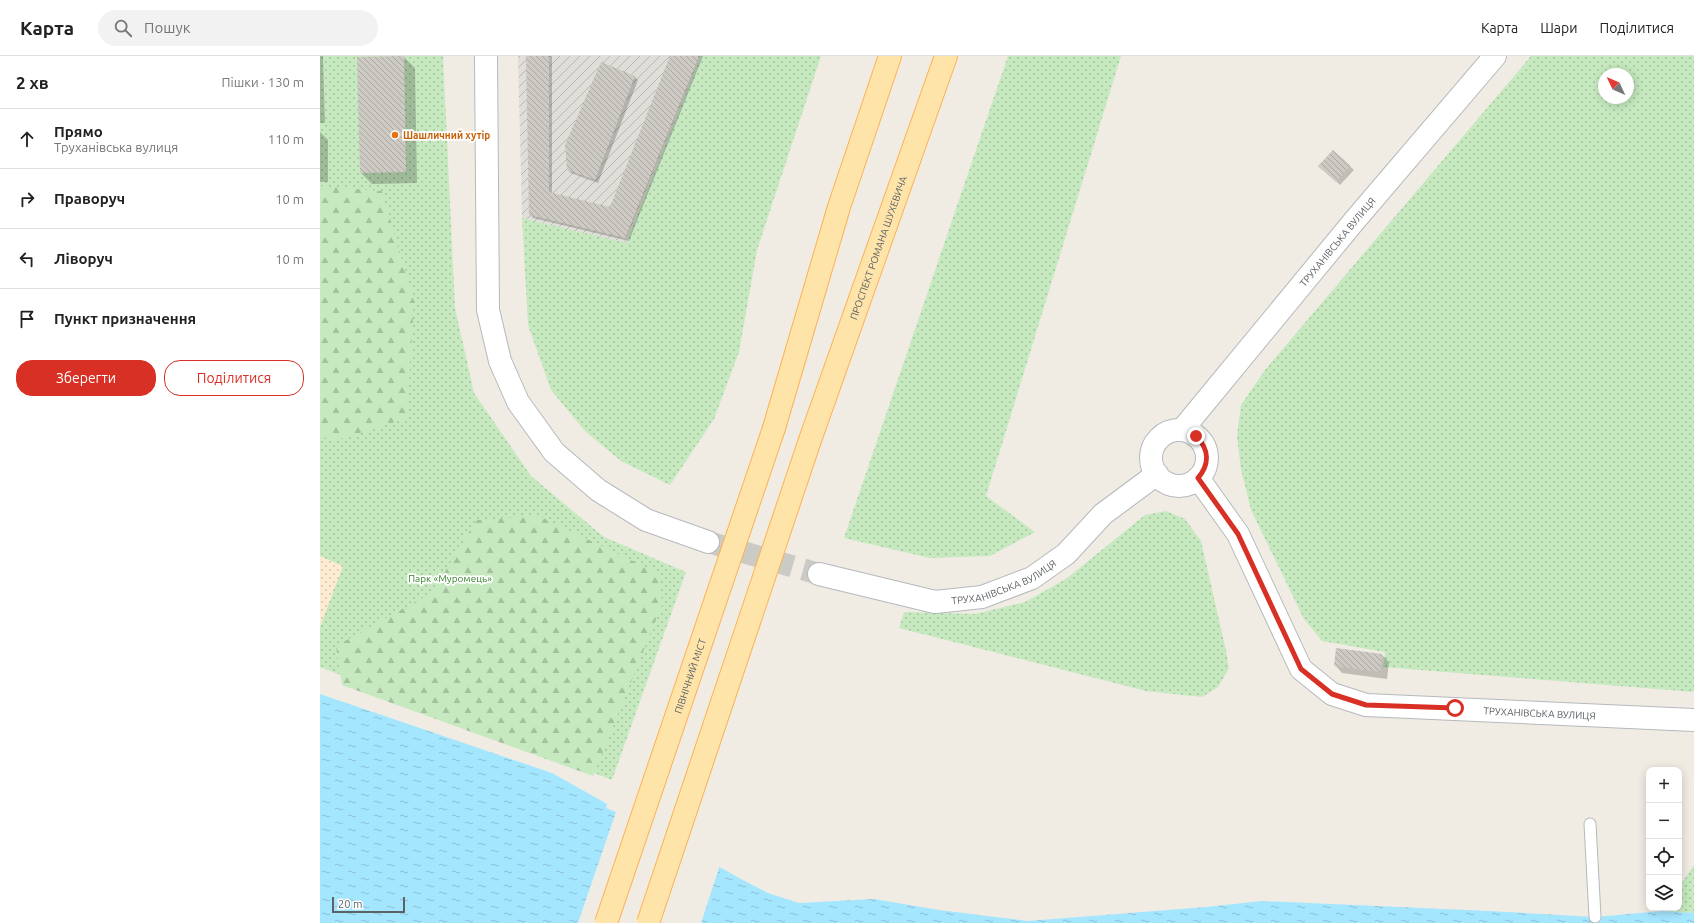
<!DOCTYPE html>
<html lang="uk">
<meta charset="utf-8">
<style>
:root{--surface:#fff;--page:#f2f2f2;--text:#222;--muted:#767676;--line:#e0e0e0;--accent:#d93025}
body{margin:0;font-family:Ubuntu,sans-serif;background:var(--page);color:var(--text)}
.controls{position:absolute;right:12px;bottom:12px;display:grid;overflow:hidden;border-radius:8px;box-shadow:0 2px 10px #0003}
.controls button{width:36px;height:36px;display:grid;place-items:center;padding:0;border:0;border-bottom:1px solid var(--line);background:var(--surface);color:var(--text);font:20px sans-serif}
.compass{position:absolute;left:1278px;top:12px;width:36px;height:36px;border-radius:50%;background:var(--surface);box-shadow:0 2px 10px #0003;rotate:314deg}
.scale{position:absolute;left:12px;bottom:10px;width:73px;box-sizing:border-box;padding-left:4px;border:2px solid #5c6266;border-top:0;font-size:11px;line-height:14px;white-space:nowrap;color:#5c6266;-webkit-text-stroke:3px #fff;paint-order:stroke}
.stop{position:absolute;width:12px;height:12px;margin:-9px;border:3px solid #d93025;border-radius:50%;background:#fff}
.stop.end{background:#d93025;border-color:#fff;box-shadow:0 1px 4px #0008}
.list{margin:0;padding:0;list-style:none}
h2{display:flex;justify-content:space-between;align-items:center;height:52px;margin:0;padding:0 16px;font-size:17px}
h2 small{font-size:13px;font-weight:400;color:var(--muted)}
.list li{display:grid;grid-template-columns:26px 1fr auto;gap:12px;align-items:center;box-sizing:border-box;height:60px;padding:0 16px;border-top:1px solid var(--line)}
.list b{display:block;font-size:15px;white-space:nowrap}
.list p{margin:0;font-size:13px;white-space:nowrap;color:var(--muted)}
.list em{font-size:13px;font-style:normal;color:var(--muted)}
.actions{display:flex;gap:8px;padding:12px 16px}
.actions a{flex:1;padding:9px 0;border:1px solid var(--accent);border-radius:16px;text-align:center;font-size:14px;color:var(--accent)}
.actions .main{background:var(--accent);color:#fff}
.icon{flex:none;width:22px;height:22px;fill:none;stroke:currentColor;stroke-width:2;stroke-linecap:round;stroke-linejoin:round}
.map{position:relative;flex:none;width:1374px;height:867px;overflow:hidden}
header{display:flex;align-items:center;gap:24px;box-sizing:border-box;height:56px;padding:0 20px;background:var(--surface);border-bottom:1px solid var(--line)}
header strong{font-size:19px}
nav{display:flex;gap:22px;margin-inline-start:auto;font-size:14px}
.search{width:280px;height:36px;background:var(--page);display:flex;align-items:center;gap:10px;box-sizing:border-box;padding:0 14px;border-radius:22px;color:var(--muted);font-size:15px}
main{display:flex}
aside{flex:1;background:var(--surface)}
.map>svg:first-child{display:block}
</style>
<header>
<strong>Карта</strong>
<div class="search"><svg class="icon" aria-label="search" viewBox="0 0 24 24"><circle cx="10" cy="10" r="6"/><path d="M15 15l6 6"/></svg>Пошук</div>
<nav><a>Карта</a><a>Шари</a><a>Поділитися</a></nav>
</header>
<main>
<aside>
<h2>2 хв<small>Пішки · 130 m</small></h2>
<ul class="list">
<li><svg class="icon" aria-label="ahead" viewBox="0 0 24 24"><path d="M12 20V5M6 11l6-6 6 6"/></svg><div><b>Прямо</b><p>Труханівська вулиця</p></div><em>110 m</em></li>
<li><svg class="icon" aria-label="right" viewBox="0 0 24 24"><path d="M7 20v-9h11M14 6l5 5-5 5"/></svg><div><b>Праворуч</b></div><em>10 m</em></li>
<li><svg class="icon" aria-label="left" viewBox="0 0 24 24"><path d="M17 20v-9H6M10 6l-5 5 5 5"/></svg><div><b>Ліворуч</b></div><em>10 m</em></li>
<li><svg class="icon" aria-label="arrive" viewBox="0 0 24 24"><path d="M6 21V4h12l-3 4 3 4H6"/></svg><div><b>Пункт призначення</b></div></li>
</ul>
<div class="actions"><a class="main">Зберегти</a><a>Поділитися</a></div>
</aside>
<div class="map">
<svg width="1374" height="867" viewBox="0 0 1374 867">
<defs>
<pattern id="industrial-furrows" width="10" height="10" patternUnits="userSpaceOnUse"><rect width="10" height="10" fill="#e0ded9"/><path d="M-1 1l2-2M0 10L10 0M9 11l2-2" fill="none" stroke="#b9b7b4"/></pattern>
<pattern id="grass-dots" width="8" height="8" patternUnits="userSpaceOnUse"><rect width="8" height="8" fill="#c6e9bf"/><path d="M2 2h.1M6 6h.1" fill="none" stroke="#a4c09f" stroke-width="1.8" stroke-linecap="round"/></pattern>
<pattern id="forest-firs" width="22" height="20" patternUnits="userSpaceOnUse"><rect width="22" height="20" fill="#c6e9bf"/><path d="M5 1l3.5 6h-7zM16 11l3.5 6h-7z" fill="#a4c09f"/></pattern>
<pattern id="sand-dots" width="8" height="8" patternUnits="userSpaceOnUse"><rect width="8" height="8" fill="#fdecd2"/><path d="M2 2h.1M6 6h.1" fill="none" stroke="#d0c3ae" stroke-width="1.8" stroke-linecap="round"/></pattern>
<pattern id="water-ripples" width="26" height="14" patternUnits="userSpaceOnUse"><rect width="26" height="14" fill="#a5e6ff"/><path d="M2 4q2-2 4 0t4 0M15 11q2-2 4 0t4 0" fill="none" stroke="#8abed2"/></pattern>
<pattern id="building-back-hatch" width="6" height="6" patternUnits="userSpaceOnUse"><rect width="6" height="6" fill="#cdc9c3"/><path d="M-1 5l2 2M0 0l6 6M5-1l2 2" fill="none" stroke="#aaa7a2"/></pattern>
</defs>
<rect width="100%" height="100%" fill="#f0ece4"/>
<path fill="url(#industrial-furrows)" d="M198,0H381L305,187L202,162Z"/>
<path fill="url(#grass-dots)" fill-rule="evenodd" d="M0,0H123L135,252L154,337L211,420L284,481L366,516L292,724L0,611Z
M381,0H501L437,194L419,296L394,363L350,429L301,405L265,375L231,334L208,269L202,162L306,187Z
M688,0H801L666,440L715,476L670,500L610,502L524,482Z
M1211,0H1374V636L1063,611L1065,596L1002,585L984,563L931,454L921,413L917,380L921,349L945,314ZM1284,18H1308V42H1284Z
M846,455L865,463L881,485L906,595L909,612L898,631L882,641L826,635L579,572L584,556L655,558L705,546L746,523L825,459Z
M1374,809V857L1343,855L1345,852H1359V831Z"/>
<path fill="url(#forest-firs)" d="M0,130L62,135L94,245L87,362L17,384L0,382Z
M219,460L340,518L342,549L273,720L22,629L16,590L113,536L156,464Z"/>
<path fill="url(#sand-dots)" d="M0,500L23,510L0,571Z"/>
<path fill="url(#water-ripples)" d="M0,638L232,717L421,823L448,837L479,847L554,843L619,854L708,865L886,851L942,845L1169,855L1275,861L1343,855L1374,857V867H0Z"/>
<path fill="#f0ece4" d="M288,746L400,809L381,867H258L296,756L286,752Z"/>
<path fill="#0003" d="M0,0H3L5,67H0Z
M207,0H232V138L291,152L351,0H383L309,185L213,162L210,158Z
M84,1L95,12L97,127L52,128L41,117L38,2Z
M315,21L318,24L278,127L251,117L248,114Z
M0,76L8,84V126H0Z
M1013,95L1034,114L1020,129L1003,113Z
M1062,599L1069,606L1067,623L1022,617L1015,609Z"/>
<path fill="url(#building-back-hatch)" d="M84,0L86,116L40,117L37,1Z
M206,0H229V136L290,151L350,0H379L305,182L209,159Z
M281,6L315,20L275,124L247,114L245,89Z
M1013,94L1031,110L1016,126L998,110Z
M1016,592L1062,598L1060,616L1014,610Z"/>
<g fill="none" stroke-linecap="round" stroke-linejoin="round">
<path stroke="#cbcac4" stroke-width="22" stroke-dasharray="22 11" stroke-linecap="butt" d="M388,486L499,518"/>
<g stroke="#b5b9bc" stroke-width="13">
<path id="service" d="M1270,768L1275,861"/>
</g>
<g stroke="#b5b9bc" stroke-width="24">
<g id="minor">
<path d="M166,0L168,254L180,305L198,346L234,396L278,434L326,464L388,486"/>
<path id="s1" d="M862,374L1035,164L1175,0"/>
<circle cx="859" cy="402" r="28"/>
<path id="s2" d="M878,422L918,478L981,613L1012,638L1046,649L1374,664"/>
<path id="s3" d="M499,518L615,546L662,541L712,522L746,498L783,458L837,418"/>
</g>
</g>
<g stroke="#fcb251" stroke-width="24">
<g id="primary">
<path d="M454,372L519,151L570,0"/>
<path id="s4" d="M490,384L626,0"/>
</g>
</g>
<use href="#service" stroke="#fff" stroke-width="11"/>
<use href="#minor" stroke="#fff" stroke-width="22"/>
<use href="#primary" stroke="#ffe4aa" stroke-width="22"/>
<g stroke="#fcb251" stroke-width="24" stroke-linecap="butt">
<g id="primary-bridge">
<path id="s5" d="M286,867L454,372"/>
<path d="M328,867L490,384"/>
</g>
</g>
<use href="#primary-bridge" stroke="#ffe4aa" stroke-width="22"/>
</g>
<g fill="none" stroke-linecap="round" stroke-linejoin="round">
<path stroke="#d93025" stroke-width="5" d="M876,380C889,393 890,408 878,422L918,478L981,613L1012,638L1046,649L1135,652"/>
</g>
<circle fill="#e8710a" stroke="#fff" stroke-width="1.5" cx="75" cy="79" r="4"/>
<g text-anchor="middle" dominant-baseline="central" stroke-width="3.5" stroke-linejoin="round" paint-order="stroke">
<g font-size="10" font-weight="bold" fill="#c56008" stroke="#fff" text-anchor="start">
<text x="83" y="79">Шашличний хутір</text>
</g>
<g font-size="10" fill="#5c6266" stroke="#fff">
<text stroke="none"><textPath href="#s1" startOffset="244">ТРУХАНІВСЬКА ВУЛИЦЯ</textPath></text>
<text stroke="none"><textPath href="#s4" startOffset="204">ПРОСПЕКТ РОМАНА ШУХЕВИЧА</textPath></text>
<text stroke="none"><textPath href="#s3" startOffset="192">ТРУХАНІВСЬКА ВУЛИЦЯ</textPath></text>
<text stroke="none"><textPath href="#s5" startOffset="261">ПІВНІЧНИЙ МІСТ</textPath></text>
<text stroke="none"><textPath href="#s2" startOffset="467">ТРУХАНІВСЬКА ВУЛИЦЯ</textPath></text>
</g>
<g font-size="10" fill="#37832e" stroke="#fff">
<text x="130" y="522">Парк «Муромець»</text>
</g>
</g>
</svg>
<div class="controls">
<button>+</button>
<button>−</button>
<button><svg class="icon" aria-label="locate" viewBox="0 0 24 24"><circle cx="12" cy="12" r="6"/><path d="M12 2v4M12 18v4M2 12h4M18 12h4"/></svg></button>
<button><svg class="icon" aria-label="layers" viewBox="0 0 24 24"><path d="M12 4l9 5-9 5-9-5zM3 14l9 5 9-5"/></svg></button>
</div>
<svg class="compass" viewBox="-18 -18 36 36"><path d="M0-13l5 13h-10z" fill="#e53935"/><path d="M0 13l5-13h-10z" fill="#767676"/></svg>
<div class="scale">20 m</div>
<div class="stop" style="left:1135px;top:652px"></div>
<div class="stop end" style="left:876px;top:380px"></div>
</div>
</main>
